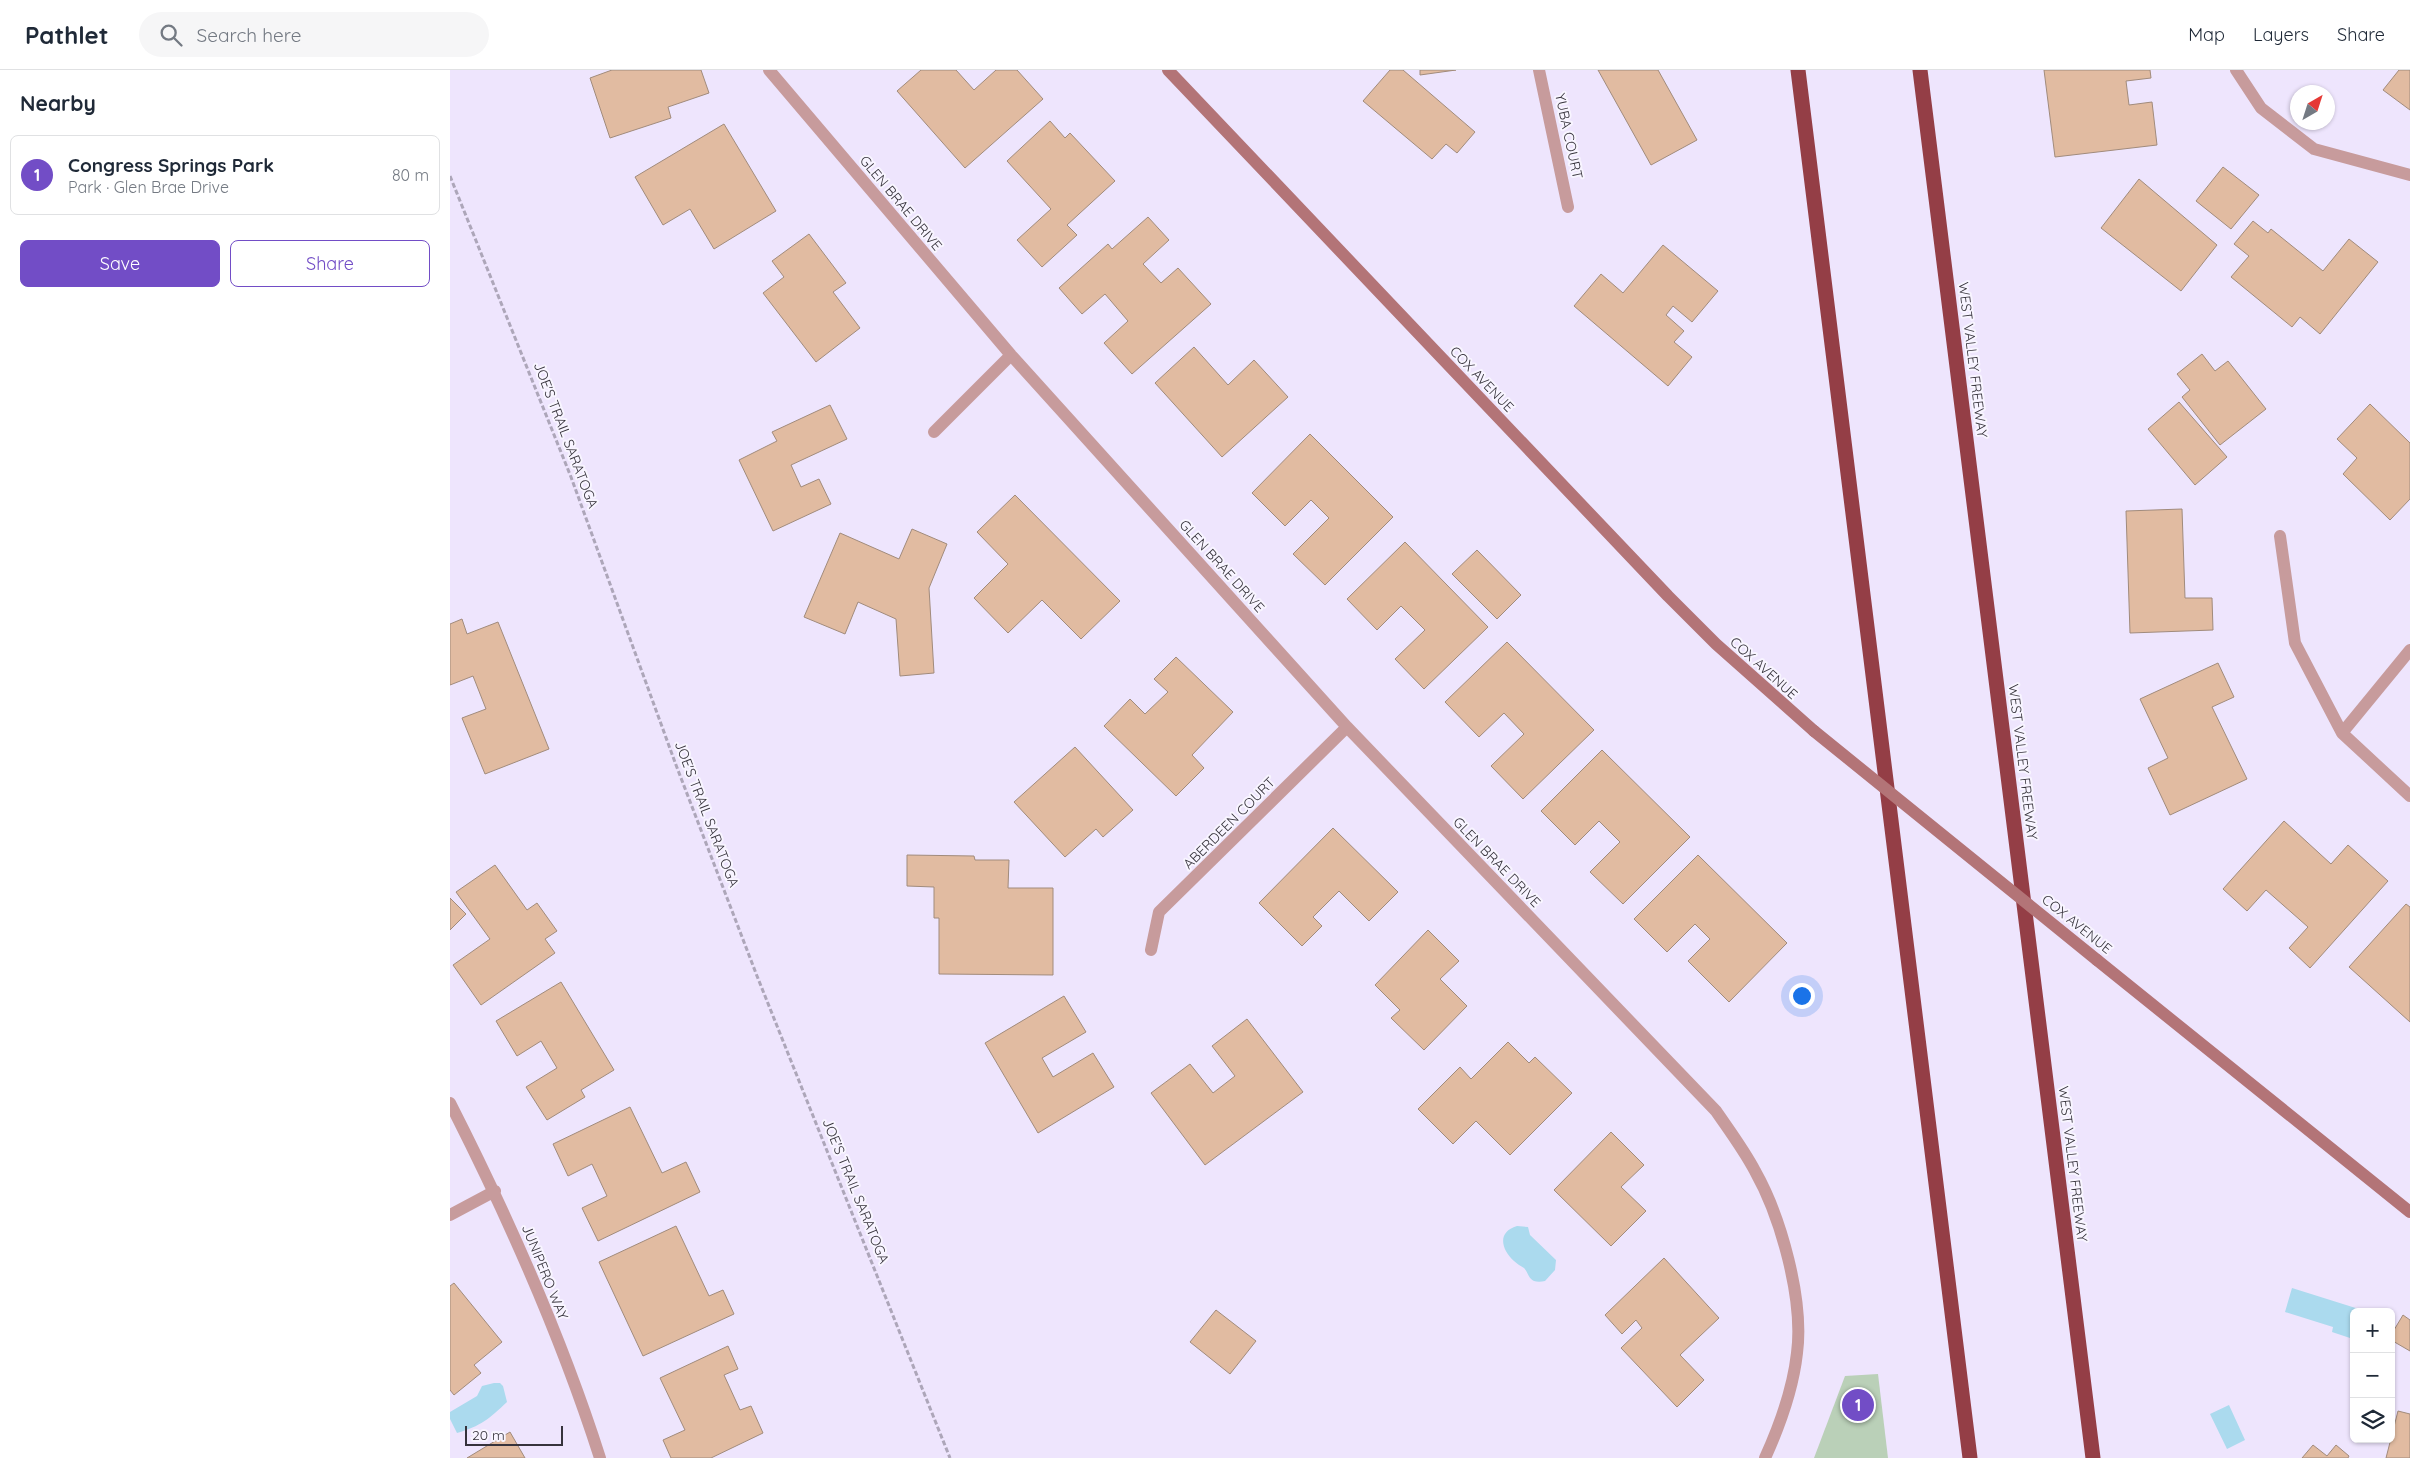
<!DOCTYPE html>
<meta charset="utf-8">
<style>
:root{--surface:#fff;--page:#f6f6f7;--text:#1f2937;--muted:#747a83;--line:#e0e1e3;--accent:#724dc6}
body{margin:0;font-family:Quicksand,sans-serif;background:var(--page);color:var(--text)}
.controls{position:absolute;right:15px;bottom:15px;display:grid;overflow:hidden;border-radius:8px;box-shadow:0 1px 4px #0004}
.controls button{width:45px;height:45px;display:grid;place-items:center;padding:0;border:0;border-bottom:1px solid var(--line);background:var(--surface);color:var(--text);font:25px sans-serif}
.compass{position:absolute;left:1840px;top:15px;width:45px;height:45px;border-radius:50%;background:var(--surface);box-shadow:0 1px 4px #0004;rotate:39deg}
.scale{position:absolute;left:15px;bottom:12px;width:98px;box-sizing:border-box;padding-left:5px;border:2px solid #36333c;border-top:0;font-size:14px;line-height:18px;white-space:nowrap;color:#36333c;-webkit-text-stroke:4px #f8f5ff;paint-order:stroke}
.you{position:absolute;left:1351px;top:925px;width:18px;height:18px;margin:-12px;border:4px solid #fff;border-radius:50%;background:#1a73e8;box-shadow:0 0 0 8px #1a73e833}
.badge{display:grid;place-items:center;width:32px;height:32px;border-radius:50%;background:var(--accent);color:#fff;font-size:16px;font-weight:700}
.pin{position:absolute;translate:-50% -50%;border:2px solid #fff;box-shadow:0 1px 5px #0006}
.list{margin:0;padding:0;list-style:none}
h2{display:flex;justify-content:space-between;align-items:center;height:65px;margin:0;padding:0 20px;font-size:21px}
h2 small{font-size:16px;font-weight:400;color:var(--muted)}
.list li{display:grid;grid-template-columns:32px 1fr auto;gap:15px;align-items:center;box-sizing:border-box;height:80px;margin:0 10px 10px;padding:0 10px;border:1px solid var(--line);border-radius:8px}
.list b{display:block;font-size:19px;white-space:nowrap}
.list p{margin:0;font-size:16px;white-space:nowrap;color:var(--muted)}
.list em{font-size:16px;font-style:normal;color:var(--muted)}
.actions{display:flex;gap:10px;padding:15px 20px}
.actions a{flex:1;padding:11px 0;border:1px solid var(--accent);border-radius:8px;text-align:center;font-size:18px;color:var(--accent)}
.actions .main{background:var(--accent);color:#fff}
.icon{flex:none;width:28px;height:28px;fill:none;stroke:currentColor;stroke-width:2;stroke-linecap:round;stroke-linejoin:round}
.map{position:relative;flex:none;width:1960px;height:1388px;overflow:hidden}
header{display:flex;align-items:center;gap:30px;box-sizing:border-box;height:70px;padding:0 25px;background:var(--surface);border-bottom:1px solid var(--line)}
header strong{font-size:24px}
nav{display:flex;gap:28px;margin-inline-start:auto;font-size:18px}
.search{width:350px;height:45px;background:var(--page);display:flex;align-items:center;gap:12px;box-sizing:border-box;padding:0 18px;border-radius:28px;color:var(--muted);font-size:19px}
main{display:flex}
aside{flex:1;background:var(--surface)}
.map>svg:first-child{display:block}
</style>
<header>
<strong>Pathlet</strong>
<div class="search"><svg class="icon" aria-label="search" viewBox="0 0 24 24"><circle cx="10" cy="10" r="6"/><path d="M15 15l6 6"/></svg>Search here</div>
<nav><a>Map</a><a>Layers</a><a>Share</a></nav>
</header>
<main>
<aside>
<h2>Nearby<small></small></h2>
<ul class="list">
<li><span class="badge">1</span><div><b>Congress Springs Park</b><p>Park · Glen Brae Drive</p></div><em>80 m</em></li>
</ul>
<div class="actions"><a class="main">Save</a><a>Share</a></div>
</aside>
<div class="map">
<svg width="1960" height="1388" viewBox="0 0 1960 1388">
<rect width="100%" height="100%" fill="#eee5fd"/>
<path fill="#bad0b8" d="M1428,1304L1438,1388H1364L1395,1306Z"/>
<path fill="#abdaee" d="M1067,1156L1078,1157L1080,1165L1106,1190L1105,1200L1095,1211C1091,1212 1087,1212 1084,1211C1078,1208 1078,1202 1074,1198C1071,1196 1067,1194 1064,1191C1051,1179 1047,1162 1067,1156Z
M1842,1218L1912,1240L1911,1242H1904L1903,1269L1882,1262L1883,1257L1835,1242Z
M44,1313H50L53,1316L57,1332C39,1349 31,1356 7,1363L0,1349V1342L27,1326L32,1316Z
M1779,1335L1795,1370L1777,1379L1760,1344Z"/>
<path fill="#e1bba1" stroke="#a18b7c" d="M162,0H251L259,23L218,37L221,48L160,68L140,8Z
M471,0H506L524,20L546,0H567L593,29L515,98L447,21Z
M940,0H953L1025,62L1007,83L996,74L982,89L913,31Z
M970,0H1006L970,5Z
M1148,0H1208L1247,70L1201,95Z
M1594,0H1700L1701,8L1676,11L1679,35L1702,32L1707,75L1605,87Z
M1949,0H1960V40L1933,20Z
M600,51L615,68L620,63L665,111L617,155L627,165L592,197L567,170L601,139L557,91Z
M274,54L326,141L264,179L240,139L213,155L185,107Z
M1773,97L1809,125L1781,159L1746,131Z
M1689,109L1767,175L1731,221L1651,158Z
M698,147L719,170L693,194L711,213L728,198L761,234L682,304L654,273L678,251L655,224L632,244L609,218L658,174L662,179Z
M1803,151L1818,163L1821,159L1873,201L1899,169L1928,192L1870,264L1850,247L1842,257L1781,207L1799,186L1784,174Z
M359,164L396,213L383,222L410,258L366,292L313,223L334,207L322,191Z
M1213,175L1268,221L1242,252L1223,236L1216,245L1234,261L1224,272L1242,287L1218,316L1124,236L1151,204L1173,223Z
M744,277L778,315L804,290L838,327L772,387L705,313Z
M1752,284L1765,301L1778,291L1816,339L1770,375L1732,327L1740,320L1727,304Z
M1729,332L1777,387L1745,415L1698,359Z
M1920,334L1960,373V429L1940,450L1893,404L1907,388L1887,369Z
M380,335L397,369L341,395L351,417L369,409L381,434L323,461L289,390L327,371L322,362Z
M860,364L943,447L875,515L843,484L879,448L861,430L835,456L802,423Z
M565,425L670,531L631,569L592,530L558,563L524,528L558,494L527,462Z
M1732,439L1735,528H1762L1763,560L1680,563L1676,441Z
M462,459L497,474L479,518L484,603L450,606L446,549L408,532L395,564L354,547L390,463L449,489Z
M955,472L1038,557L974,619L945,589L975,560L951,536L927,560L897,529Z
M1027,480L1071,525L1047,549L1002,504Z
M12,549L17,564L48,552L99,679L35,704L12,648L36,639L23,606L0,615V554Z
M1057,572L1144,660L1073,729L1041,696L1074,664L1054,643L1029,667L995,632Z
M726,587L783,642L742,685L754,698L726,726L654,656L680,629L695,644L718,622L704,609Z
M1768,593L1784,627L1762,637L1797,709L1720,745L1698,698L1718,688L1690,629Z
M625,677L683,740L653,767L646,759L615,787L564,732Z
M1152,680L1240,767L1173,834L1140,802L1170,772L1149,751L1125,775L1091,741Z
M1834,751L1881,794L1898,775L1938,811L1860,898L1839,878L1858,857L1816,820L1797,841L1773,819Z
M883,758L948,822L919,851L889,821L863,847L872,856L852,876L809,833Z
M457,785L524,786L525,790H559L558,818H603V905L489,904V848H484V817L457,816Z
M1248,785L1337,873L1279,932L1238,891L1260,869L1245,854L1217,882L1184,849Z
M45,795L77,840L87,833L107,861L95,869L105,883L31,935L3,895L40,869L6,822Z
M0,828L16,844L0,860Z
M1956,834L1960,837V952L1899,897Z
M978,860L1009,891L990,909L1017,936L974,980L941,948L950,940L925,915Z
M111,912L164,1000L131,1020L135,1027L97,1050L76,1017L107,998L91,971L67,986L46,951Z
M614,926L636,962L592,988L603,1007L643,983L664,1017L588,1063L535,973Z
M797,949L853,1022L755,1095L701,1023L740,994L763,1023L785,1006L762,976Z
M1058,972L1079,993L1085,987L1122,1023L1060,1085L1026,1051L1003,1074L968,1039L1010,997L1021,1009Z
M180,1037L212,1103L236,1092L250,1122L148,1171L132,1138L157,1126L142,1094L118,1106L103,1074Z
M1161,1062L1194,1095L1171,1117L1196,1141L1161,1176L1104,1120Z
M226,1156L259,1226L273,1220L284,1244L193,1286L149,1192Z
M1214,1188L1269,1248L1230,1285L1254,1310L1227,1337L1171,1278L1192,1258L1186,1250L1172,1264L1155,1245Z
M4,1213L52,1272L24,1295L31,1303L4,1325L0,1320V1216Z
M766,1240L806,1271L780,1304L740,1272Z
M1953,1245L1960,1250V1281L1941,1270V1265Z
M278,1276L288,1299L274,1305L290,1340L301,1336L313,1363L261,1388H221L213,1370L235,1360L210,1308Z
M1948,1341L1960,1344V1388H1936Z
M60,1362L75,1388H17Z
M1863,1375L1877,1386L1886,1375L1899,1386L1898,1388H1852Z"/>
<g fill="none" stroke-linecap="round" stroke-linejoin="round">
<path stroke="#ada6b9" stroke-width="3" stroke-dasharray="5 2.5" stroke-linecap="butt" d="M0,106L121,407L226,695L307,906L500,1388"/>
<path stroke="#c79b9c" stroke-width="12" d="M319,0L561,285L897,657L1266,1041C1279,1060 1294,1080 1305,1101C1331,1147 1354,1230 1347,1283C1343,1319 1330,1355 1315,1388
M1089,0L1118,137
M1786,0L1811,38L1864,79L1960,105
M484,362L561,285
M1830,466L1845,573L1892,663L1960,726
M1892,663L1960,580
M701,880L709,842L897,657
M0,1033C58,1147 111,1266 150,1388
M0,1145L45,1121"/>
<path stroke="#b37477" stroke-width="12" d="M718,0L1218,526L1266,574L1364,661
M1647,890L1960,1142"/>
<path stroke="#943e46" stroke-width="15" d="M1348,0L1520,1388
M1470,0L1643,1388"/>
<path stroke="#b37477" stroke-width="12" d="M1364,661L1647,890"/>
</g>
<g text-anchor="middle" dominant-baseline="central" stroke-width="4" stroke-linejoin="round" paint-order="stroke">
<g font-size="14" fill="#36333c" stroke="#f8f5ff">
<text transform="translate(1119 66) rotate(78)">YUBA COURT</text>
<text transform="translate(451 133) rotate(50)">GLEN BRAE DRIVE</text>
<text transform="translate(1523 290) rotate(83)">WEST VALLEY FREEWAY</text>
<text transform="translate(1032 309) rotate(46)">COX AVENUE</text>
<text transform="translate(116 365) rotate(69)">JOE'S TRAIL SARATOGA</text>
<text transform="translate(772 496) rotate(48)">GLEN BRAE DRIVE</text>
<text transform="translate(1314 598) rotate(42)">COX AVENUE</text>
<text transform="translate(1573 692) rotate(83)">WEST VALLEY FREEWAY</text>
<text transform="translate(257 744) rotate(69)">JOE'S TRAIL SARATOGA</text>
<text transform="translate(779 753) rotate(-45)">ABERDEEN COURT</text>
<text transform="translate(1047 792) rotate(46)">GLEN BRAE DRIVE</text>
<text transform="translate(1627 854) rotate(39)">COX AVENUE</text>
<text transform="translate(1623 1094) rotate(83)">WEST VALLEY FREEWAY</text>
<text transform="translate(406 1121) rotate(68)">JOE'S TRAIL SARATOGA</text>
<text transform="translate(95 1202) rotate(68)">JUNIPERO WAY</text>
</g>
</g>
</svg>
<div class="controls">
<button>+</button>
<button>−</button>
<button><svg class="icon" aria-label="layers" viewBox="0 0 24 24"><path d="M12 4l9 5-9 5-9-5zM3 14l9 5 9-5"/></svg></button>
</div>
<svg class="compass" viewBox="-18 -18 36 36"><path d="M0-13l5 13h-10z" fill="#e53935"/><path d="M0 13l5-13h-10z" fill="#747a83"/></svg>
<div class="scale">20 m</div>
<div class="you"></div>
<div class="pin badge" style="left:1408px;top:1335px">1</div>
</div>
</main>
